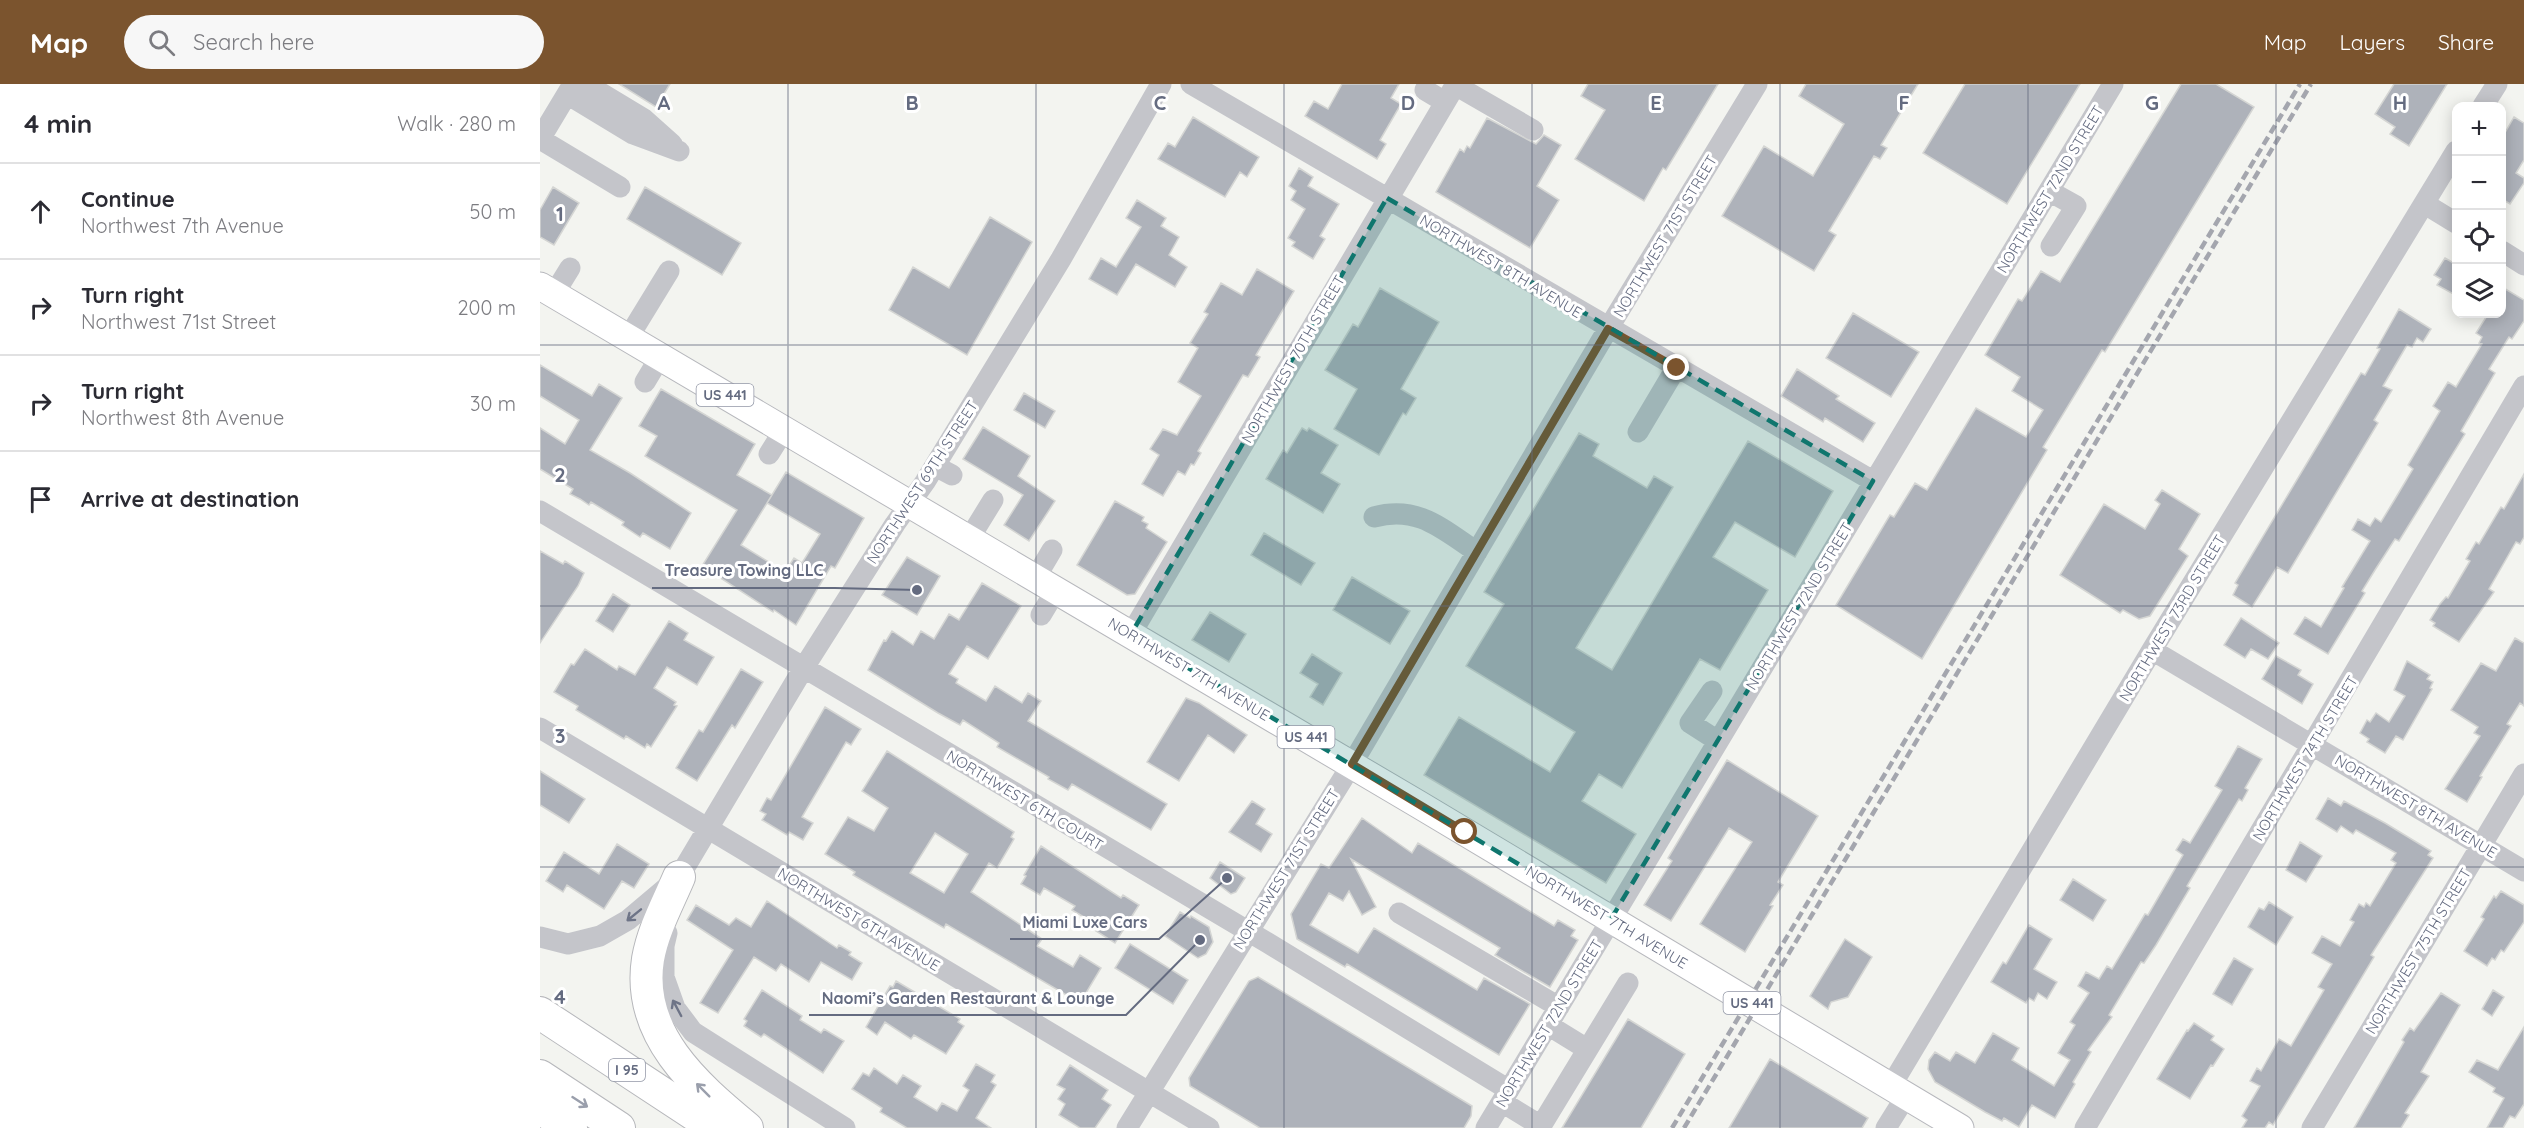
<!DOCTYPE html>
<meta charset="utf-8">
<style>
:root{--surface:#fff;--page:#f7f7f7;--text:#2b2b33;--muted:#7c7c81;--line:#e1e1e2;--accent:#7b542e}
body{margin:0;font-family:Quicksand,sans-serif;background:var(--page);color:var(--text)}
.controls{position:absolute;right:18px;top:18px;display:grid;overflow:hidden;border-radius:12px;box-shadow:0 3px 15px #0003}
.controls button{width:54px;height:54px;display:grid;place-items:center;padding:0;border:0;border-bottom:2px solid var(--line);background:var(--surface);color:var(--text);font:30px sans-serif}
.stop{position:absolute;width:18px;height:18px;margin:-14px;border:4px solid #7b542e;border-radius:50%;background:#fff}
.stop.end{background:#7b542e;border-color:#fff;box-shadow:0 2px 6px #0008}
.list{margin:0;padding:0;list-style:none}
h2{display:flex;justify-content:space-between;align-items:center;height:78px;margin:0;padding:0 24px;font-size:26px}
h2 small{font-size:20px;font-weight:400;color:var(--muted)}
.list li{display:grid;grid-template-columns:39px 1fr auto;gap:18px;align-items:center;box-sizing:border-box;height:96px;padding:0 24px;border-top:2px solid var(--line)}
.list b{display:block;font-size:22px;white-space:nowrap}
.list p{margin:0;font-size:20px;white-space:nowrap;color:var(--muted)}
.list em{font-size:20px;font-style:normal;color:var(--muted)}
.icon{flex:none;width:33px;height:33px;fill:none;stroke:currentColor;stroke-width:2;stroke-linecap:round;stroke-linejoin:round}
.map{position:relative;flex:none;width:1984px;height:1044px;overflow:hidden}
header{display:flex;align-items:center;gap:36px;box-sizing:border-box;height:84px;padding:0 30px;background:var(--accent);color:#fff}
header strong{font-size:28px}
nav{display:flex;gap:33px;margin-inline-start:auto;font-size:21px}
.search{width:420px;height:54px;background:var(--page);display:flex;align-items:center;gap:15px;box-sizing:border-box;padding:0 21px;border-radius:33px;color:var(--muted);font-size:22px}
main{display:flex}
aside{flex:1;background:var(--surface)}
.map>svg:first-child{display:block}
</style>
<header>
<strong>Map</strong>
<div class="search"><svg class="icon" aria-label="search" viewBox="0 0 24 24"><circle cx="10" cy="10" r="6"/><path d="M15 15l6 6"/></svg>Search here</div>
<nav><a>Map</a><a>Layers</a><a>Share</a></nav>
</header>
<main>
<aside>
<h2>4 min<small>Walk · 280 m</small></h2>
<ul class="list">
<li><svg class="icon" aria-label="ahead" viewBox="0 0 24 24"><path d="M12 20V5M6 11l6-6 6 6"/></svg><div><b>Continue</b><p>Northwest 7th Avenue</p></div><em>50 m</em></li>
<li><svg class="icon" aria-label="right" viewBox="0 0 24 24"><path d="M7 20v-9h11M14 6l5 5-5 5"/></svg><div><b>Turn right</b><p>Northwest 71st Street</p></div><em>200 m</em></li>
<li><svg class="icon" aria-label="right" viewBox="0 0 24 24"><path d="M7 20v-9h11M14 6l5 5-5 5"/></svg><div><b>Turn right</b><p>Northwest 8th Avenue</p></div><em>30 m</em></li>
<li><svg class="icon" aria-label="arrive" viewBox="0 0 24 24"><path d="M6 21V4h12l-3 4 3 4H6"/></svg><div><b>Arrive at destination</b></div></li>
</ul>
</aside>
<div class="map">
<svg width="1984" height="1044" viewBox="0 0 1984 1044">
<rect width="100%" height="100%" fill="#f3f4f0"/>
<path fill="#aeb2ba" stroke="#d4d5d3" stroke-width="1.5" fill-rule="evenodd" d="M79,0H130L116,23Z
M802,0H859L851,14L861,20L840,56L846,60L837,75L765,32L774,17L788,25Z
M1048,0H1178L1126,86L1123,84L1104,117L1035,75L1065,26L1041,12Z
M1266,0H1378L1341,61L1347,64L1340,75L1334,72L1289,147L1296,151L1274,187L1182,132L1224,62L1273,92L1304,40L1259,12Z
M1425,0H1540L1467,120L1383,69Z
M1641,0H1676L1714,23L1565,268L1562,266L1503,363L1507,366L1382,575L1296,521L1350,431L1354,433L1375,399L1387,406L1436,324L1486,353L1503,326L1472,307L1480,293L1445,271L1478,215L1482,217L1501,187L1520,198Z
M1854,0H1907L1869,62L1850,50L1855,43L1835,30Z
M653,33L719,73L707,93L700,88L685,113L618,75L628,59L635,63Z
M1974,33L1984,39V76L1976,89L1984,94V99L1970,120L1962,115V54Z
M947,34L996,60L1004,51L1021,61L997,102L1019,116L990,164L896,108L920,65L924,68L927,62L930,64Z
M759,84L773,93L768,102L799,120L780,152L785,155L773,175L752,162L755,158L748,154L765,125L751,116L756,107L749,102Z
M13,103L39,119L14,161L0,153V126Z
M105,103L201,159L182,191L87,135Z
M597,116L626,134L621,142L639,153L629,171L647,183L635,203L596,180L577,211L549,195L561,174L576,183L601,143L586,134Z
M450,133L492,158L427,271L349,226L373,183L409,204Z
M1905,174L1917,181V212L1897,201L1901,195L1894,191Z
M717,185L754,207L716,271L720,273L708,293L703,291L680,330L658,367L661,369L654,381L651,380L645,391L638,387L623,412L602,400L619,371L610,365L623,345L637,351L661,312L638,298L658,264L650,259L668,230L664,228L681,199L702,211Z
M1962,203L1984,216V237L1972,255L1969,253L1949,285L1955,289L1921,347L1925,350L1859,457L1855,455L1835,486L1822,507L1825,509L1788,570L1754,550L1765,533L1781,543L1804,504L1802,503L1830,457L1812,446L1818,435L1830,442L1835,434L1841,438L1855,415L1873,385L1868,381L1900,327L1893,322L1908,298L1916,303L1942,260L1939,259L1942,253L1936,249L1948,230H1962Z
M840,204L899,238L861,305L876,314L866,331L863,329L839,371L794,345L817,305L785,286L813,240L818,243Z
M1859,225L1891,245L1883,258L1877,254L1872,263L1867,261L1843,302L1852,306L1834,336L1838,339L1748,489L1737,483L1712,523L1693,511L1698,501L1695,499L1821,289L1825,291L1840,265L1837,264Z
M1313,229L1379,268L1351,313L1286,274Z
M0,281L52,312L59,300L82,314L50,366L90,389L151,429L130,465L103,449L100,453L82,441L84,438L51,418L49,421L40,415L30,410L33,405L0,385V344L25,360L39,336L0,312Z
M1257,285L1299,312L1296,315L1335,339L1323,358L1285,334L1283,338L1241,312Z
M121,305L215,360L197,391L232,411L201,461L245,488L254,474L262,479L280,450L227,419L246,388L324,434L295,484L291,482L256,541L234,526L233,528L162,482L197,426L105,372L117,352L99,342Z
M484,309L515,327L505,344L474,326Z
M443,343L490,372L478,392L515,417L489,457L464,441L483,411L423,375Z
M762,344L767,347L769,344L798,361L781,389L800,400L783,429L726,395L743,366L747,369Z
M1039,349L1059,360L1053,372L1107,404L1114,392L1133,403L1036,564L1072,586L1208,357L1293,407L1255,473L1195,438L1173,473L1228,506L1180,586L1160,575L1082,704L1059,690L1042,717L1096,750L1066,799L884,691L919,633L1010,688L1035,648L926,582L964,520L944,508Z
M1984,390V453L1980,460L1976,458L1949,505L1954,508L1919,558L1893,542L1895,539L1890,536L1900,520L1906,513L1908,514L1930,477L1926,475L1936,458L1939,460L1961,423L1964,425Z
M1622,406L1660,430L1639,465L1648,472L1610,532L1599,535L1583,526L1580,529L1520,491L1564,420L1605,445L1620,420L1615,416Z
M575,417L604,433L602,437L608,440L606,444L627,458L595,510L587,511L537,481Z
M724,449L775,479L761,501L711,471Z
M0,467L23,480L25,477L44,489L38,502L0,559Z
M367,473L400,492L377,531L342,511Z
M812,493L870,527L850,560L793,526Z
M442,499L481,522L448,575L427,562L409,590L418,595L416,599L446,617L455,602L482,619L488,609L501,617L488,637L627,720L611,746L532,700L528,706L508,695L509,693L457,663L459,659L423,636L420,641L398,629L328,586L344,556L346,557L352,547L373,561L381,547L394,555L409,530L419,536Z
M73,510L90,521L73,548L56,537Z
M670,528L706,550L689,578L652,556Z
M1701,534L1739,559L1728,575L1711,565L1705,574L1684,561Z
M129,537L148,549L144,556L174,573L157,601L127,583L114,604L136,618L134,621L137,622L111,663L107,660L105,664L86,652L84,655L36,626L38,622L14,608L31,580L34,581L45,565L77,586L79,582L95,591Z
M1975,554L1984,559V622L1980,619L1967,640L1971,642L1940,692L1942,693L1927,718L1905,705L1940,652L1934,649L1938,643L1911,626L1941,579L1956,587Z
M772,570L802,589L783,621L770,613L778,600L760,589Z
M1736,572L1761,586L1758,591L1773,600L1762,620L1722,595Z
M1867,577L1890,591L1887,595L1893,598L1890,604L1892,605L1863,656L1856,652L1845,669L1827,658L1829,655L1820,649L1827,636L1830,638L1836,629L1849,638L1865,612L1854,606Z
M201,585L223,598L195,644L192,641L157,697L136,684L159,646L163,648Z
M646,614L659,619L707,651L694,669L668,651L639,697L607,678Z
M285,623L321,645L311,661L306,658L262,733L273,739L263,756L249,748L247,751L222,736L226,730L220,727L227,714L231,716Z
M1698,662L1722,675L1705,704L1708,706L1702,717L1699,715L1647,802L1650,804L1616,861L1604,879L1601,878L1569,931L1572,933L1548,966L1551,968L1533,998L1535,1000L1515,1034L1492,1021L1479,1043L1464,1034L1462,1037L1445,1028L1395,998L1388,985L1389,976L1395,968L1410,977L1416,968L1435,979L1453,949L1479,964L1472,976L1514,1002L1530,976L1518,969L1535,941L1530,938L1549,909L1538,902L1546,888L1559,895L1567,882L1572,885L1605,830L1608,831L1643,771L1636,766L1643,755L1650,759L1682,706L1675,702Z
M347,667L474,748L471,753L474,755L457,784L449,779L431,808L502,855L497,862L533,883L540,871L561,884L540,919L406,840L404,844L313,791L315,788L285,770L308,733L334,747L348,724L322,707ZM395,749L428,770L404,809L370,789Z
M1187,676L1278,732L1238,798L1243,801L1230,821L1233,822L1205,868L1160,840L1212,758L1189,744L1131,837L1104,821L1132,777L1128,774Z
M0,687L45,715L29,739L0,721Z
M1788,714L1801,722L1804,717L1845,739L1891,767L1888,771L1893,774L1831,871L1834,873L1733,1041L1729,1038L1725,1044H1702L1707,1036L1702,1032L1720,1002L1710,997L1717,984L1721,987L1739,955L1751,962L1784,906L1778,903L1792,880L1772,869L1782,852L1800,862L1814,838L1810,836L1819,820L1824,823L1826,819L1830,822L1856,779L1851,776L1856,769L1816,746L1813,750L1801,742L1797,748L1776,735Z
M712,717L725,725L716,740L732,750L721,768L689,748Z
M822,734L872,769L878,759L1014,842L1018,836L1035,846L1031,852L1038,856L1010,903L955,871L960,864L811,775L836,823L822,831L809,807L803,817L789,809L770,841L818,869L834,844L937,906L944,894L990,920L959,971L807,880L805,883L757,855L751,830L781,780L789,784Z
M1760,758L1782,772L1766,798L1746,786Z
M77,760L109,780L94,804L82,797L64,825L27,801L23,808L6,797L24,768L59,790Z
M501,762L581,814L583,811L599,821L575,859L556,847L559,842L532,826L535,822L504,804L500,811L481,800L486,792L484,791Z
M680,778L705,794L696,808L691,810L670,794Z
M1533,795L1566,816L1553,837L1520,816Z
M1961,807L1984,821V838L1964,868L1961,866L1955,876L1952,874L1947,882L1924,867L1944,835L1941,833L1954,812L1956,814Z
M227,817L297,864L299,861L311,868L309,871L322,879L312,896L281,878L269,898L241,880L236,887L214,873L178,929L160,919L193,866L147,836L156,821L189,841L196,834L211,843Z
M1729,818L1753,833L1736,861L1708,843L1719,824L1724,826Z
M640,828L650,834L651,832L669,843L673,858L666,870L658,874L625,852Z
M1489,841L1512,855L1494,885L1517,898L1507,915L1498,909L1494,917L1489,914L1486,919L1451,898L1463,878L1466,880Z
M1305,855L1332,873L1308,913L1291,918L1288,925L1270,912Z
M590,860L648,896L633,920L575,884Z
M1694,874L1713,885L1692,921L1673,910Z
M718,893L932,1022L931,1032L924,1044H720L650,1002L649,994L709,897Z
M356,897L420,935L418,938L424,942L406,970L374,951L371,955L345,938L337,951L326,943L350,902L353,903Z
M222,906L262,932L260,936L281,949L284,945L304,957L283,989L224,950L221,953L204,942L207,937L204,935Z
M1953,906L1964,913L1952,932L1942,925Z
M1901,909L1920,921L1881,988L1889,992L1865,1029L1869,1031L1861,1044H1814L1864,958L1862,956L1870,944L1874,947Z
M1088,935L1145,970L1101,1044H1022Z
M1654,939L1674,952L1671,956L1684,965L1673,982L1671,981L1650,1015L1617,995L1647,946L1648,947Z
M1984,943V1020L1975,1034L1970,1032L1963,1044H1947L1964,1014L1953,1008L1955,1004L1929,988L1937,976L1958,986Z
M1230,975L1328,1034L1322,1044H1189Z
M436,980L455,991L451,998L456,1001L436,1034L451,1044H367L340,1028L342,1024L312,1005L323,989L329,992L334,984L357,1000L363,991L381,1002L374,1013L397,1027L402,1019L417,1027L429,1006L423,1002Z
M530,981L568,1006L562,1015L571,1021L555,1044H540L519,1031L525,1020L518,1015L525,1005L517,1001Z"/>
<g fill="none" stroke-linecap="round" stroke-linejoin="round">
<g stroke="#b7b8bd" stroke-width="29">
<path id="major" d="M0,202L878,720L1420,1044"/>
</g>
<g stroke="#b6b7bb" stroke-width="34">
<path id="highway" d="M139,793C128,819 113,846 108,875C96,950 155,1001 207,1044
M0,929L175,1044
M0,992L79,1044
M0,1024L31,1044"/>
</g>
<path stroke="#c4c5ca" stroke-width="21" d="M46,0L104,35L132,60
M651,0L1333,397
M915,1L993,46
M885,6L905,18
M27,10L93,50L139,67
M1943,22L1957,0
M0,55L80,103
M0,55L33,0
M1509,107L1536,122L1511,162
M1885,120L1916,139
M1962,167L1984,181
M14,210L30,184
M88,254L129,187
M105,298L120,273
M1098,348L1136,284
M229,370L244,346
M395,382L412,391
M0,427L728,859L969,1006
M834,433C878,421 902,445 937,468
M429,455L453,416
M496,493L512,466
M501,531L516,506
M591,550L916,0
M1612,566L1984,787
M1172,607L1150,639L1178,657
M0,644L669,1044
M859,829L1019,923
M127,849L124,862V893L135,924L153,948L305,1044
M0,853L28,860L60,852L88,836L139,793L263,585L355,440L385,398L521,175L621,0
M1008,941L1047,965
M1351,1002L1612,566L1916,67
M962,1018L1001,1042L1088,899
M587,1044L812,680L1068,245L1217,0
M946,1044L1573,0
M1346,1044L1366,1012
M1545,1044L1984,302
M1772,1044L1984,690"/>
<use href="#major" stroke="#fff" stroke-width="27"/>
<use href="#highway" stroke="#fff" stroke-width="32"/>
<path stroke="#a4a6ae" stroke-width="4.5" stroke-dasharray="9 4.5" stroke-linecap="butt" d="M1132,1044L1760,0
M1144,1044L1771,0"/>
</g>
<defs><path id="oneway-shaft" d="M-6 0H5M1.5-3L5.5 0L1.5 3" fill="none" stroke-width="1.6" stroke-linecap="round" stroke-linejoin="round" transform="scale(1.5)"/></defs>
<g stroke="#6e7487">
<use href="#oneway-shaft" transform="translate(94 831) rotate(141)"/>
<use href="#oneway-shaft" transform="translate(137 924) rotate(-118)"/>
</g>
<g stroke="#9a9fac">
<use href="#oneway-shaft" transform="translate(163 1006) rotate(-135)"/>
<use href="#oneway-shaft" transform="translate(40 1018) rotate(33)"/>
</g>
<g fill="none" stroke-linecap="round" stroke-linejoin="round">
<path stroke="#7b542e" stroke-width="8" d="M925,748L812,680L1068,245L1137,284"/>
</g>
<path fill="#0f766e" fill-opacity="0.2" stroke="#0f766e" stroke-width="4.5" stroke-dasharray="12 8" stroke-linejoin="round" d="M847,114L1333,397L1071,835L591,550Z"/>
<path fill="none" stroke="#646b80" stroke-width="1.5" stroke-opacity="0.55" d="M248,0V1044M496,0V1044M744,0V1044M992,0V1044M1240,0V1044M1488,0V1044M1736,0V1044M0,261H1984M0,522H1984M0,783H1984"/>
<g text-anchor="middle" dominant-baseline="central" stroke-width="6" stroke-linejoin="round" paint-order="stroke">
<g fill="#fff" stroke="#9297a6" stroke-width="1.5">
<rect x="156.5" y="300" width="57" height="22" rx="4.5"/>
<rect x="737.5" y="642" width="57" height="22" rx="4.5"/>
<rect x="1183.5" y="908" width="57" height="22" rx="4.5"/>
<rect x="69" y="975" width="36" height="22" rx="4.5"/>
</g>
<g font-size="14" font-weight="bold" fill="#646b80">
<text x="185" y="311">US 441</text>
<text x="766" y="653">US 441</text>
<text x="1212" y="919">US 441</text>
<text x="87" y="986">I 95</text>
</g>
<g font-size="15" fill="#646b80" stroke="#fff">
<text transform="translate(1510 105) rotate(-59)">NORTHWEST 72ND STREET</text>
<text transform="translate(1125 152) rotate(-59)">NORTHWEST 71ST STREET</text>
<text transform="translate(961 182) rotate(31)">NORTHWEST 8TH AVENUE</text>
<text transform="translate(753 275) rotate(-60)">NORTHWEST 70TH STREET</text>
<text transform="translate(382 398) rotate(-57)">NORTHWEST 69TH STREET</text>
<text transform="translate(1259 522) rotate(-59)">NORTHWEST 72ND STREET</text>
<text transform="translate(1632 534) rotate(-59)">NORTHWEST 73RD STREET</text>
<text transform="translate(649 585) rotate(31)">NORTHWEST 7TH AVENUE</text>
<text transform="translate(1765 674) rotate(-59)">NORTHWEST 74TH STREET</text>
<text transform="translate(485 716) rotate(31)">NORTHWEST 6TH COURT</text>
<text transform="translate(1876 722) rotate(31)">NORTHWEST 8TH AVENUE</text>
<text transform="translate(746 785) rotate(-58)">NORTHWEST 71ST STREET</text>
<text transform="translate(1067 833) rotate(31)">NORTHWEST 7TH AVENUE</text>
<text transform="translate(319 835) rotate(31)">NORTHWEST 6TH AVENUE</text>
<text transform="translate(1878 867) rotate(-59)">NORTHWEST 75TH STREET</text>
<text transform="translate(1009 939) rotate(-59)">NORTHWEST 72ND STREET</text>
</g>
</g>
<g font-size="20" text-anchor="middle" font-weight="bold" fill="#646b80" stroke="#fff" stroke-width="6" stroke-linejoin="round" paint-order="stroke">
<text x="124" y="26">A</text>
<text x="372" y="26">B</text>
<text x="620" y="26">C</text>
<text x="868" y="26">D</text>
<text x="1116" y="26">E</text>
<text x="1364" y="26">F</text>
<text x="1612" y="26">G</text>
<text x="1860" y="26">H</text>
<text x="20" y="137">1</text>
<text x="20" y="398">2</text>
<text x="20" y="659">3</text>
<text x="20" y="920">4</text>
</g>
<path fill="none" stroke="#646b80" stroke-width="2" d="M377 506L295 504H112M687 794L619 855H470M660 856L586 931H269"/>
<g fill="#646b80" stroke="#fff" stroke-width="2">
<circle cx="377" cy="506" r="6"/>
<circle cx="687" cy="794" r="6"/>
<circle cx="660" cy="856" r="6"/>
</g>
<g font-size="16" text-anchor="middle" font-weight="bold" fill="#646b80" stroke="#fff" stroke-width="6" stroke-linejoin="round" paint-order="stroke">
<text x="204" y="492">Treasure Towing LLC</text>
<text x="545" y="844">Miami Luxe Cars</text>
<text x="428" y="920">Naomi’s Garden Restaurant &amp; Lounge</text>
</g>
</svg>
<div class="controls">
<button>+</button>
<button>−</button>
<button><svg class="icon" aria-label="locate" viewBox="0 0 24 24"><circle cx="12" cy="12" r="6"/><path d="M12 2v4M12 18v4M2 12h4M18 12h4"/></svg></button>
<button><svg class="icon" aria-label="layers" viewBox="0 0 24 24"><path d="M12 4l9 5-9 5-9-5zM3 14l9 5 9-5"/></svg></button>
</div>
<div class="stop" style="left:925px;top:748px"></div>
<div class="stop end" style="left:1137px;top:284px"></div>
</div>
</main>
